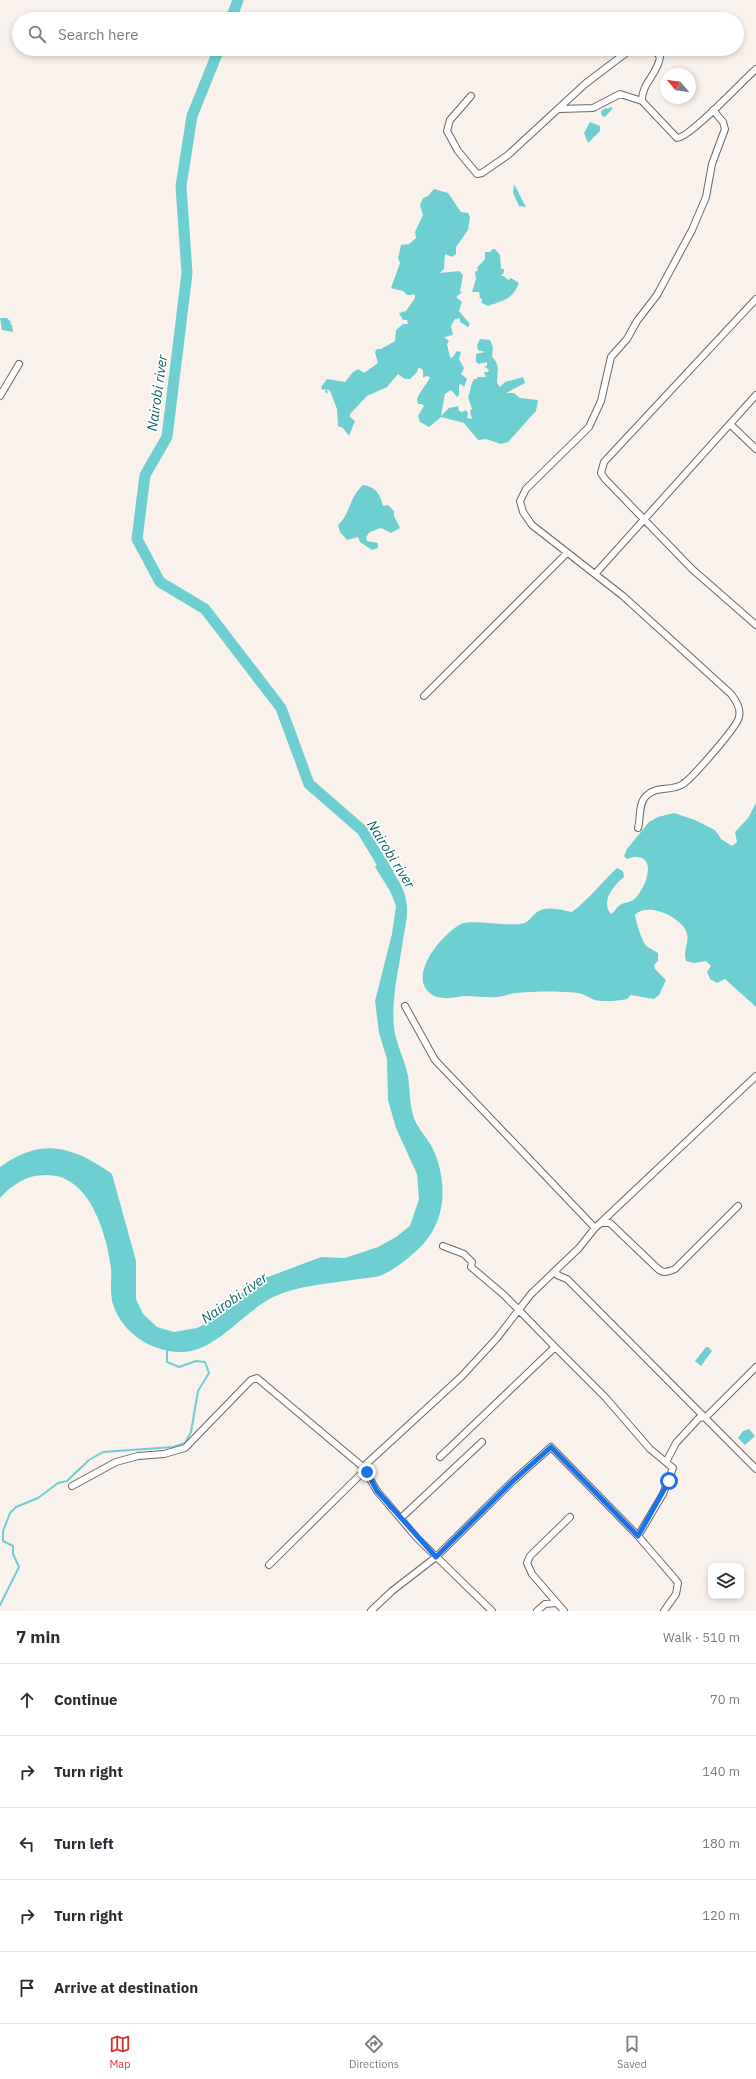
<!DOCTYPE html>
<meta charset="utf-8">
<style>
:root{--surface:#fff;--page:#f7f7f7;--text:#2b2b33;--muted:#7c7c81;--line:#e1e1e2;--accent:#d93025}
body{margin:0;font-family:"IBM Plex Sans",sans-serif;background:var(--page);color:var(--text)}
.controls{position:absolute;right:12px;bottom:12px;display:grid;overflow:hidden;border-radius:8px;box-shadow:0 2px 6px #0003}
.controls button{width:36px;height:36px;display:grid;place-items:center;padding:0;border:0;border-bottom:1px solid var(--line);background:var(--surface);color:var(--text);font:20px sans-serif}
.compass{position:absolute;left:660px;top:68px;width:36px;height:36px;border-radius:50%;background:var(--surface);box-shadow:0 2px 6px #0003;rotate:299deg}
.stop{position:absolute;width:12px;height:12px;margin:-9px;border:3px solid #1a73e8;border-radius:50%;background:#fff}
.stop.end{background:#1a73e8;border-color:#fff;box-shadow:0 1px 4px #0008}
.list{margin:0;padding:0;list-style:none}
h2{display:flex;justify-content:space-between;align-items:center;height:52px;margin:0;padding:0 16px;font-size:17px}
h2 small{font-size:13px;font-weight:400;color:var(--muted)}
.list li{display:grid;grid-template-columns:26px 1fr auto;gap:12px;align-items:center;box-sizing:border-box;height:72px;padding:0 16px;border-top:1px solid var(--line)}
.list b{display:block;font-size:15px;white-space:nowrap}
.list em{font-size:13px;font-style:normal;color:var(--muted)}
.icon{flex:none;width:22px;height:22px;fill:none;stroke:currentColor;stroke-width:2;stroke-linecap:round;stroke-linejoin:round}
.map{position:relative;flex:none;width:756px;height:1611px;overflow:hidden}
.search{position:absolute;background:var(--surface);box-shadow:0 2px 6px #0003;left:12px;right:12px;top:12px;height:44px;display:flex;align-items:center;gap:10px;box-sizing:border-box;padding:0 14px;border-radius:22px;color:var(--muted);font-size:15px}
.sheet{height:412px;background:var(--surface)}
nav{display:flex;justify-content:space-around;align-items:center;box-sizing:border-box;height:56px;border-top:1px solid var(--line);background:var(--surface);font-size:11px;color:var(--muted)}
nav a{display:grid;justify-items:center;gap:2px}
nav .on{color:var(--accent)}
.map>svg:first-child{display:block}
</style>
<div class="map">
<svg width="756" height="1611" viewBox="0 0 756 1611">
<rect width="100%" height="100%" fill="#f9f1ec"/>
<path fill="#6ecfd3" d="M610,107L613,108L605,117L602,116L601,111L606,108L608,109Z
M590,122L600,126V131L588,143L584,133Z
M514,184L526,207L519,206L513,193Z
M434,189L448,193L461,212L468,213L470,217L468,230L456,247V254L452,257L445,254L444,269L440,273L459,271L463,275L460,291L462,292L456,297L462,302L459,311L470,324L468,327L460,322V318L455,319L451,326L453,335L444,337L449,341L447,344L450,357L452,358L457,351L461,352L459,359L464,368L461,374L467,379L464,387L461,384L459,385V395L457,397L451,390L445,394L441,416L449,408L458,406L459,411L462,412L466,410L468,413L467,418L472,419L470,411L472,409L468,397C471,391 470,385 474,379H477V377H486L484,372H488L489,370L484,366H487V362L479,364L476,362V354L485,352L478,350L477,345L480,339L490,340L493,347L492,357C501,365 497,372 497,383L500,387L505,382L523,377L525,383L506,393H514L520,398L538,400L536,411L508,442L501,444L486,439L478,440L464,423L441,417L429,427L420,422L418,416L424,406L422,404H418L417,399C420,391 427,384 430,377L426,376L423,378V370L420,368H418L417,372L410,379H405L398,374L387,387L367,396L350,414V417L355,421L349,436L343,428L338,426L337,409L330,391L327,389L328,394L325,392L326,389L322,390L321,387L327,379L345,382L352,373L358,369L364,373L378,363L375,352L377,349H381L395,341L396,330L403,324H408L407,320H403L399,313L406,311L415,298V295L411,293L413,295H407L403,291L391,288L400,263L398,258L401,245L409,244L416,238L415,232L423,215L420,205L423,198L428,196Z
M493,249H495L500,255L501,269H504V272L501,276H504L508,280L511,278L519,283C512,300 504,300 488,306L482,303V299L478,297H480L479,292H472L476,279L475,272L478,270L477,268L485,259V252H490Z
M0,318H7L11,322L10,323L12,325L13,332L2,330Z
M363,485C375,486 381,495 383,506L388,505L394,511V516L400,528L391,533L381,528L370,532L366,537L367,541L378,543V548L372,550L360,542L358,537L347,540L340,532L338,525C351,513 348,499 363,485Z
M756,803V1007L725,979L717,983L710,979L707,972L711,966L706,961L694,963L686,961C682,950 691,941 686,931C679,916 647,902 635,915C637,925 640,936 646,946L658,953V961L654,965L655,969L666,980L659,995L654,999L631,995L627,999C619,1001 602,1002 595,1000C589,998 585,994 578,993C559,991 537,991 517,993C510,993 504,997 497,997C487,998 476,996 467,996C460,996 452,999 445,998C442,998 434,997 431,994C406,976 443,933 461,924C468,919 507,926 520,924C529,923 531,917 537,912C547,905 562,910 572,912C590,898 601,883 617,868L623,871L624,877C614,885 600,901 611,914C615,912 616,907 620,905C627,901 631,904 638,895C649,881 657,849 627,859L624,856L627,849L649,822L658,817L674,813L695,820L715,830L721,839L732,846L737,842L735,832L748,818Z
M383,857C391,870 404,885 406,900C409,913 405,927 403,940C399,968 391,999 394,1028C396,1044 405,1060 408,1076C410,1088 409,1102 413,1115C416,1127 427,1137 433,1149C446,1177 447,1213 428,1238C419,1251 396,1269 382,1275C375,1278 365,1278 358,1279C329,1284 298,1285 271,1298C243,1313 213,1354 179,1352C151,1351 124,1334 114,1307C109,1296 112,1280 111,1268C107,1237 92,1183 56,1176C32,1172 16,1181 0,1198V1167C42,1137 72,1146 112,1174L136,1261V1299L143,1314L157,1327L174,1332L197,1328L219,1316L252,1283L321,1257L345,1258L378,1247L396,1237L410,1226L419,1199L417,1174L396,1128L388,1100L387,1059L379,1033L375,1001L392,934L396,906L390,891L375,867Z
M706,1347H708L712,1351L701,1366L695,1361Z
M749,1429L755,1436L745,1445L738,1438L743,1431Z"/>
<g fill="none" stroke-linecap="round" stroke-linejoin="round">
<path stroke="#6ecfd3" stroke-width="2" d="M0,1605L19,1567L13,1554V1546L3,1541V1531L10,1513L16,1507L38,1498L58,1483L67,1481L89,1460L103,1452L173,1447L185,1443L191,1432L198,1391L209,1373L205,1362L196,1361L179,1367L167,1362V1348"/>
<path stroke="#6ecfd3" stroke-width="11" d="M231,19L238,0
M219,49L192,116L181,186L187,273L167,437L145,475L137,539L160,582L205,609L281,708L309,784L362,830L388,873"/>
<g stroke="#6e6763" stroke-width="8">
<path id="minor" d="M654,49L660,57C658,74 641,84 642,101L677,138C690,138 743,80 756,69
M471,96L450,120L447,131L458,151L477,174L482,173L508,155L585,84L631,49
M559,109L593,108L620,94L642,101
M756,299L604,462L601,473L605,479L692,569L756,625
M0,396L19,364
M730,424L756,449
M595,574L756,395
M424,696L567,553
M638,828C641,818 638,804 646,796C657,785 671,792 683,784C692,778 738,726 739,717C741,708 736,701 731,694L623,596L532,525L523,512L520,501L526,489L589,427L601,401L611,357L627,339L637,321L657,295L692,230L706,197L712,164L725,129L723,122L713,110
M405,1006L435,1060L595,1228
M756,1076L595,1228L579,1248L556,1270L557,1275L567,1279L756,1469
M602,1223H610L657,1268C663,1274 667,1272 675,1269L738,1206
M443,1246L464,1254L472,1262L471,1267L504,1295L555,1347
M440,1457L555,1347L605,1397L650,1449L673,1468L663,1494L638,1536
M666,1462L676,1443L699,1418L706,1417L756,1367
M363,1467L462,1376L497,1338L531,1294L556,1270
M72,1486L116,1462L138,1456L164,1454L185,1448L251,1380L257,1378L363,1467L377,1491L417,1538L492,1611
M401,1518L482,1442
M269,1565L365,1470
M371,1611L392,1591L436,1557L514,1480L551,1447L638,1536L675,1579L678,1583L676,1594L664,1611
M537,1611L545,1604L556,1603
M564,1611L532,1574L527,1563L530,1556L570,1517"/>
</g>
<use href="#minor" stroke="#fff" stroke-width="6"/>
</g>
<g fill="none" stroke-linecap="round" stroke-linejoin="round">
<path stroke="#1a73e8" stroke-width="5" d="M367,1472L377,1491L436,1557L514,1480L551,1447L638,1536L669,1481"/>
</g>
<g text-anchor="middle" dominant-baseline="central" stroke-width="3.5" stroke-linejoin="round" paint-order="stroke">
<g font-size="14" font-style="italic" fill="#0c6164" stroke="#fff">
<text transform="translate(157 393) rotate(-82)">Nairobi river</text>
<text transform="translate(391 854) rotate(58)">Nairobi river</text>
<text transform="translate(234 1298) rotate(-35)">Nairobi river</text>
</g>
</g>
</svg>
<div class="controls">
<button><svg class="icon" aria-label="layers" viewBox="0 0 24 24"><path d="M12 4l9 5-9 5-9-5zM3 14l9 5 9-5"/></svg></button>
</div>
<svg class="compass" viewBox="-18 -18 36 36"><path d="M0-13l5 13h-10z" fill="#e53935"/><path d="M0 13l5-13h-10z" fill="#7c7c81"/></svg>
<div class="stop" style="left:669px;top:1481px"></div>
<div class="stop end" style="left:367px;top:1472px"></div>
<div class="search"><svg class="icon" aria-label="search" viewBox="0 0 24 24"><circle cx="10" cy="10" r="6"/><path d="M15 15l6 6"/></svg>Search here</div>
</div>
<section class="sheet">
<h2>7 min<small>Walk · 510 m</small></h2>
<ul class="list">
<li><svg class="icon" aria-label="ahead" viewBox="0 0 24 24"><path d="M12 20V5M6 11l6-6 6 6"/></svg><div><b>Continue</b></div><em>70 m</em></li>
<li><svg class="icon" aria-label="right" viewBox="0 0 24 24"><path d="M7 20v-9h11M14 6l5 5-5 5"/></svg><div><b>Turn right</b></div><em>140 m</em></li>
<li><svg class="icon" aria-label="left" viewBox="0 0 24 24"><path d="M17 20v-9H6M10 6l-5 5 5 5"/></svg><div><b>Turn left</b></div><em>180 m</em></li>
<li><svg class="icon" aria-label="right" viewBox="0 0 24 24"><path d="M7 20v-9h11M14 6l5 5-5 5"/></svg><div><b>Turn right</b></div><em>120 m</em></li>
<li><svg class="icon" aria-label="arrive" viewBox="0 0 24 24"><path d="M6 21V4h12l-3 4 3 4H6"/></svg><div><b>Arrive at destination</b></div></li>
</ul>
</section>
<nav>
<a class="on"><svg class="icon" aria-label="map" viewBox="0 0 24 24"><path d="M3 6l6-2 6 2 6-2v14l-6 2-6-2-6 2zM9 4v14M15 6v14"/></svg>Map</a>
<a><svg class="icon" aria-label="directions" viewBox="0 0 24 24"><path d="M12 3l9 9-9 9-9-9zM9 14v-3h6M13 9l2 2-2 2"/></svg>Directions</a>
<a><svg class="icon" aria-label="saved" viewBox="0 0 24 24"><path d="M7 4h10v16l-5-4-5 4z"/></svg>Saved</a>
</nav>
